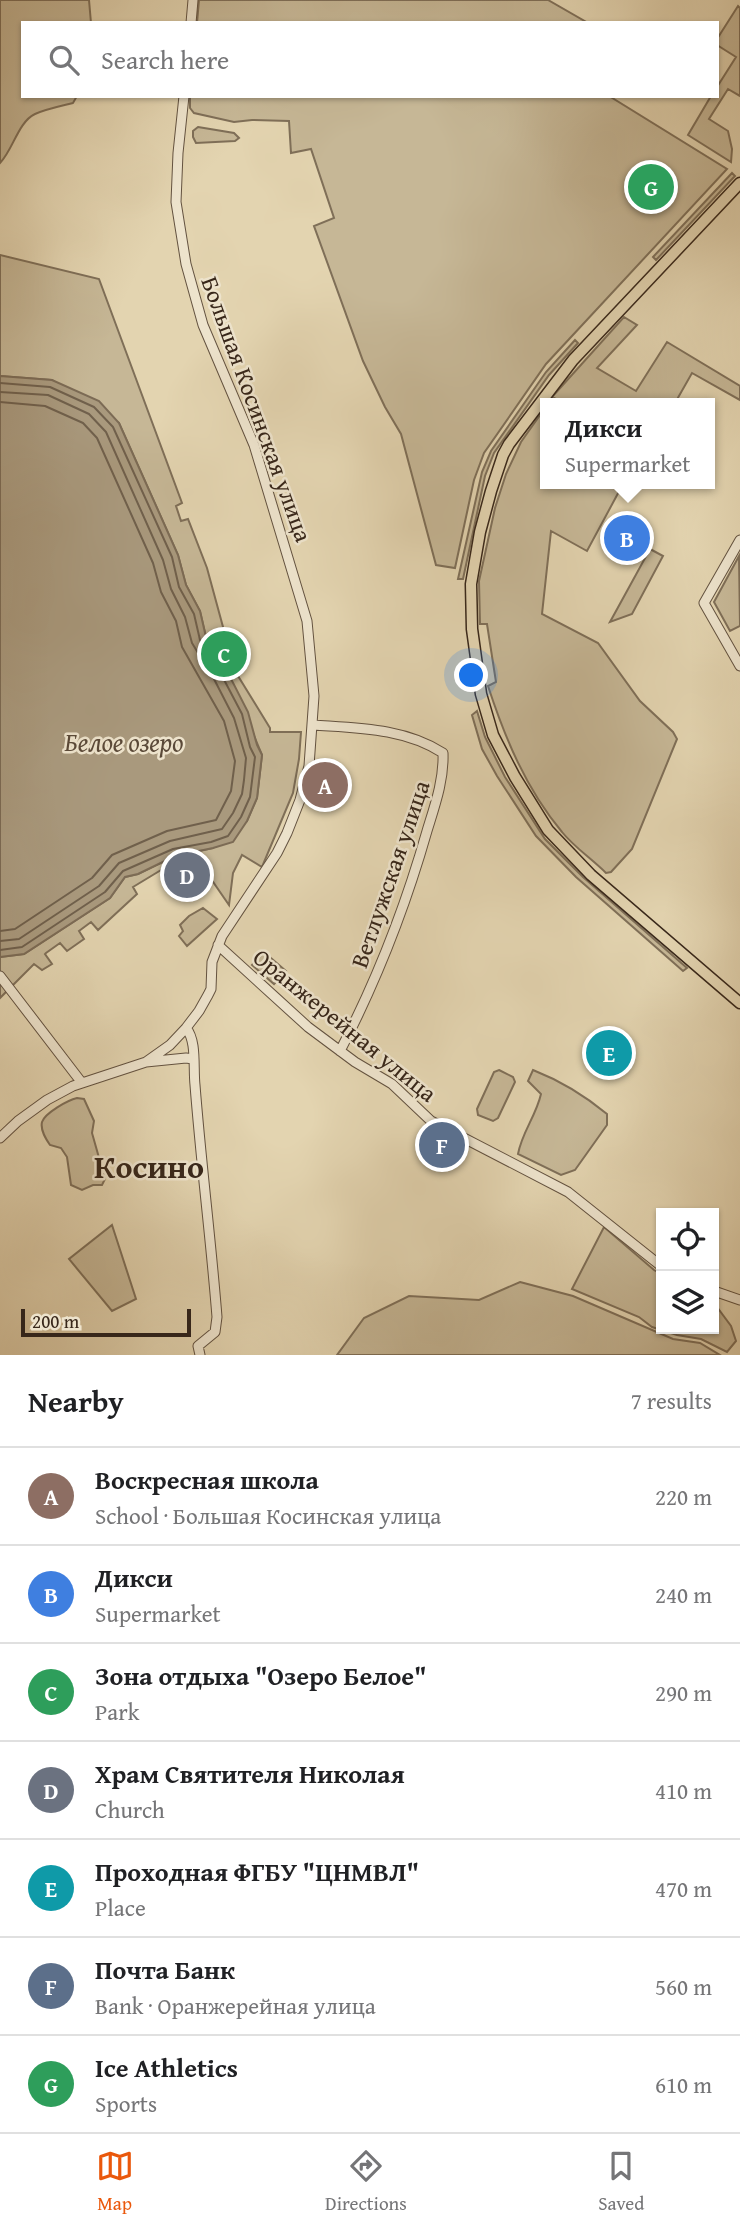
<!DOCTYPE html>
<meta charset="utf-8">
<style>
:root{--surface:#fff;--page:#f2f2f2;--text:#202124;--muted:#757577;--line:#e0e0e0;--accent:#ea580c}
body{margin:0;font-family:"Gentium Book Plus",serif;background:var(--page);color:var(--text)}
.controls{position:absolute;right:21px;bottom:21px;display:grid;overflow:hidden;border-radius:0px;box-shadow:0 2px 5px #0004}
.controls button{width:63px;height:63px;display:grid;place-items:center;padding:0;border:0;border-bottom:2px solid var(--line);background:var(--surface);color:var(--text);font:35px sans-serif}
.scale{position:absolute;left:21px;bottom:18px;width:170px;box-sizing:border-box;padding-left:7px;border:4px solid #38271a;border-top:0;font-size:19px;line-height:24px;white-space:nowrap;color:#38271a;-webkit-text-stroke:5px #ede3cc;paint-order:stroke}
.you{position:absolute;left:472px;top:676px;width:24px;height:24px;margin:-18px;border:5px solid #fff;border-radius:50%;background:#1a73e8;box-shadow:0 0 0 10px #1a73e833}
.badge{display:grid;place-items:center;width:46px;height:46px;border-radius:50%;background:var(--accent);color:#fff;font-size:23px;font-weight:700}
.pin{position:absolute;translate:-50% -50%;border:4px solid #fff;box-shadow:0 2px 7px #0006}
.popup{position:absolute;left:540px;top:398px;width:175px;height:91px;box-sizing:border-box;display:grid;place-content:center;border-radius:0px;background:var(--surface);filter:drop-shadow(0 2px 5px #0005);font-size:23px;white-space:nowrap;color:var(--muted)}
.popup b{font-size:26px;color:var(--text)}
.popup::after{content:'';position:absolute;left:50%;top:100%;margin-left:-14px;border:14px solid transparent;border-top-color:var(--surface)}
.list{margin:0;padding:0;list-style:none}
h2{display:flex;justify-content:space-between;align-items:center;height:91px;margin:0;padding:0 28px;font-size:30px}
h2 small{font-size:23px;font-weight:400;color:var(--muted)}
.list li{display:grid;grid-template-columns:46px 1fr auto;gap:21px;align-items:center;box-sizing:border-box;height:98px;padding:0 28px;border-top:2px solid var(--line)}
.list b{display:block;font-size:26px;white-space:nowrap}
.list p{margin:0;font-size:23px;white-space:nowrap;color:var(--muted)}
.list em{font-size:23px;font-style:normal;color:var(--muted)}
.icon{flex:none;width:38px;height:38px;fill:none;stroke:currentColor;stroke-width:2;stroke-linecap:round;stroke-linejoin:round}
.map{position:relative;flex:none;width:740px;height:1355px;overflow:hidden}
.search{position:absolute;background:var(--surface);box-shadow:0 2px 5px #0004;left:21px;right:21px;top:21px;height:77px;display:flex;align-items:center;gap:18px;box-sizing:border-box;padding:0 24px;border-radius:0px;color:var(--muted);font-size:26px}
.sheet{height:777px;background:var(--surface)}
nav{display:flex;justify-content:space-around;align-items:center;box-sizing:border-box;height:98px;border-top:2px solid var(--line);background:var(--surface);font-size:19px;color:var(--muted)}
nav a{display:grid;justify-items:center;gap:4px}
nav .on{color:var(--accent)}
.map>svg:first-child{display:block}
</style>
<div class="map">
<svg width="740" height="1355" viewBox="0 0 740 1355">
<rect width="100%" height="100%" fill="#e3d4b0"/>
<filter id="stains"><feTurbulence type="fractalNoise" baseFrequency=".00286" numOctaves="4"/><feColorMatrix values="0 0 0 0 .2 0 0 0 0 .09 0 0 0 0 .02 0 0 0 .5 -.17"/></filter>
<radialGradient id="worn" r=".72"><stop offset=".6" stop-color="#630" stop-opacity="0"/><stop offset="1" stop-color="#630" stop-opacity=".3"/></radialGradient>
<path fill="#c6b796" stroke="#7f6f58" stroke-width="2" d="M0,0H89L91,23H23V96H77L73,103C61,106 46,109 35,114C18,122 13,150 0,163Z
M199,0H548L588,23H197Z
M738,6L740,8V96L728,89L709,119L728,131L732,149L731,162L688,135L711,96H717V87L736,57L717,45V39Z
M190,96H609L727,169L546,364L484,453L474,480L455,568L436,565L401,434L385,407L363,361L314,226L334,218L311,149L291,153L289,121L252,120L234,122L194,113L190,108Z
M198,127L234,133L239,138L235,141L196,143L193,137V131Z
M732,173L735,176L656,260L653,257Z
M0,255L99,279L182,503L176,506L181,521L188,519L207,568L235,671L270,728V732H301L299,759L293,793L262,867L242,855L233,873L229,905L200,863L176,861L133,887L137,894L98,930L91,922L79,931L84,939L67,951L60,943L46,953L45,954L52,964L42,970L34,964L0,998V957L24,954L110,898L125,877L138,874L175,856L213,848L247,821L257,798L262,755L227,671L206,637L200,611L186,585L178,555L119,423L52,380L0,376Z
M624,317L637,325L597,368L636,391L667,342L740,386V400L692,373L675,403H564L552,397Z
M575,340L578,343L549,375L494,453L485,476L463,579H458L482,472L491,451L546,372Z
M545,408V484H623L587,551L551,531L542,614L598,643L640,701L673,732L677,739L632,849L611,872L606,873C592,859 574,847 562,832C526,789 505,738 488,686L496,682L487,624H480L479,581L495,508L506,474L521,442Z
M650,549L663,556L632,614L610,622Z
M739,556L740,626L730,631L714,602Z
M477,711L485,737L505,777L545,839L583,877L687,968L683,971L576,877L536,836L497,776L482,749L472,715Z
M203,908L217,919L187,946L179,936L183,931L180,925L189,916Z
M264,952L286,971L274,984L252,965Z
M499,1070L513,1077L515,1082L498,1118L493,1121L478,1115L477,1109L494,1072Z
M533,1070C561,1081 584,1095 607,1114V1125L575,1170L561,1175L518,1154C522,1132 536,1116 541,1094L528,1081Z
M77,1098L84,1099L94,1121L92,1133L105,1179L102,1185H93L82,1190L71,1185L67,1157L61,1148L50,1145C46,1139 40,1130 42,1122C45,1113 68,1100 77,1098Z
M112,1225L136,1299L112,1311L69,1259Z
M604,1227L654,1270L661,1274V1329H714V1303L731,1326L736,1341L727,1352L701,1339L677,1335L652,1327L639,1317L572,1289Z
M520,1282L573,1296L673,1339L700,1343L720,1355H337L364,1318L409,1296L479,1300Z"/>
<path fill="#a9997d" stroke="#7c6b55" stroke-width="2" d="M0,376L52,380L99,401L119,423L178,555L186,585L200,611L206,637L227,671L248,712L257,745L262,755L257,798L247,821L233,842L213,848L175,856L138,874L125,877L110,898L24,954L0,957Z"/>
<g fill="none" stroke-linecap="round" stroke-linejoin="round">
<path stroke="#70604c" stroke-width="2" d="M0,383L50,387L94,407L113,427L172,557L179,587L194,614L200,640L221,674L242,714L250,747L255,757L250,797L241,817L228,836L211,842L173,849L123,871L105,892L22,947L0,950
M0,392L48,395L89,414L106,432L163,560L171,589L185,617L192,643L214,679L234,718L246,758L244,780L242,794L233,813L222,829L170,841L119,863L99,886L19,939L0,941
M0,402L45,406L83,423L97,438L153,563L161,592L176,621L182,647L224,721L235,761L231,791L216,820L167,831L112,855L92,878L15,929L0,931"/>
<g stroke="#635240" stroke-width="11">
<path id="minor" d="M191,23L193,0
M740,540L704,603L740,666
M314,725C357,728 405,728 443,753C444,780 435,805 427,831C405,908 377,980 340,1051
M218,945L308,1027L355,1062L392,1084L431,1121L568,1192L661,1266
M0,976L82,1083
M186,1028C197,1041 193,1067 195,1085C201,1163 211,1240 217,1317L215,1332L198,1346L200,1355
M146,1062L186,1058L193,1059
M0,1138L18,1121L47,1100L73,1086L146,1062L170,1045L186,1028L199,1011L208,995L211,989L212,962L222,936L277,853L287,833L300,800L309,766L314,696L307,621L254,445L203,325L186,264L176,202L178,153L184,96
M714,1291L740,1300"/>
</g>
<g stroke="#38271a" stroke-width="13">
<path id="major" d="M740,183L573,360L509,444L503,455L491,491L480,532L471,584L472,629L481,694L493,735L515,777L548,830L591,875L740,1003"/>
</g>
<use href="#minor" stroke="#ede3cc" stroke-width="9"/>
<use href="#major" stroke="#e3d4b0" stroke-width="10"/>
</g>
<g text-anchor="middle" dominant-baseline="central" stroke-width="5" stroke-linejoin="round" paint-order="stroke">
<g font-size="24" fill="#38271a" stroke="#ede3cc">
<text transform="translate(257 409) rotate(70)">Большая Косинская улица</text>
<text transform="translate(390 874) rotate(-71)">Ветлужская улица</text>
<text transform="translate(345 1025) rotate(39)">Оранжерейная улица</text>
</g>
<g font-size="26" font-style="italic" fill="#5a4938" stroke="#ede3cc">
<text x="124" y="741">Белое озеро</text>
</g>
<g font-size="32" font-weight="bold" fill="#38271a" stroke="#ede3cc">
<text x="149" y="1166">Косино</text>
</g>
</g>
<rect width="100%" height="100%" filter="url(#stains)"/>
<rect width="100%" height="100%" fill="url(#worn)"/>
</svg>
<div class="controls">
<button><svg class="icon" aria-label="locate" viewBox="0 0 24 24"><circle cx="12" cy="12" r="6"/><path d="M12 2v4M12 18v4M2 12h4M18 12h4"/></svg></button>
<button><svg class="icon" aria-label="layers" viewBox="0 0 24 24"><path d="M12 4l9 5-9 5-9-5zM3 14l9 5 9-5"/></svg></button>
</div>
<div class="scale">200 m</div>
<div class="you"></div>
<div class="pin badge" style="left:325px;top:785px;background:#8d6e63">A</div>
<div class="pin badge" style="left:627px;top:538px;background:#3f7fe0">B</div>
<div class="popup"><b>Дикси</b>Supermarket</div>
<div class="pin badge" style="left:224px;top:654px;background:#2e9e5b">C</div>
<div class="pin badge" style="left:187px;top:875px;background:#6b7280">D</div>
<div class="pin badge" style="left:609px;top:1053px;background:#0f9aa8">E</div>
<div class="pin badge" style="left:442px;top:1145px;background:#5c6f8a">F</div>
<div class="pin badge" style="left:651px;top:187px;background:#2e9e5b">G</div>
<div class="search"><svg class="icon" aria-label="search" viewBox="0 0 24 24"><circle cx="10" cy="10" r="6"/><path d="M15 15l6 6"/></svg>Search here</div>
</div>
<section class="sheet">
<h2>Nearby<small>7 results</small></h2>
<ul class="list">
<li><span class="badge" style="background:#8d6e63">A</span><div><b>Воскресная школа</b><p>School · Большая Косинская улица</p></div><em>220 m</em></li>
<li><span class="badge" style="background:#3f7fe0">B</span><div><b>Дикси</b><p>Supermarket</p></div><em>240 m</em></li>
<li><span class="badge" style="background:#2e9e5b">C</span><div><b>Зона отдыха &quot;Озеро Белое&quot;</b><p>Park</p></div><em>290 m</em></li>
<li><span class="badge" style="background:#6b7280">D</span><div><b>Храм Святителя Николая</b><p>Church</p></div><em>410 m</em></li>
<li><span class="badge" style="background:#0f9aa8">E</span><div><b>Проходная ФГБУ &quot;ЦНМВЛ&quot;</b><p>Place</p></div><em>470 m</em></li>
<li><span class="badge" style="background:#5c6f8a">F</span><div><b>Почта Банк</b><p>Bank · Оранжерейная улица</p></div><em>560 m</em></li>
<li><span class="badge" style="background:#2e9e5b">G</span><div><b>Ice Athletics</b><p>Sports</p></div><em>610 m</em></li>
</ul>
</section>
<nav>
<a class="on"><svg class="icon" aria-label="map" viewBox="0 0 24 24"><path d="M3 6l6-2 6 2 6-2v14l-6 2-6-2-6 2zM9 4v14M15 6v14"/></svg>Map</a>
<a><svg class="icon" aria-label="directions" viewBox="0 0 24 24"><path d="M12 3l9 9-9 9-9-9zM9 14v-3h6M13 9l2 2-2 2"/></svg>Directions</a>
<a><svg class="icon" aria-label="saved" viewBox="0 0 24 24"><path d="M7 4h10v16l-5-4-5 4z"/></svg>Saved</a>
</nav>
